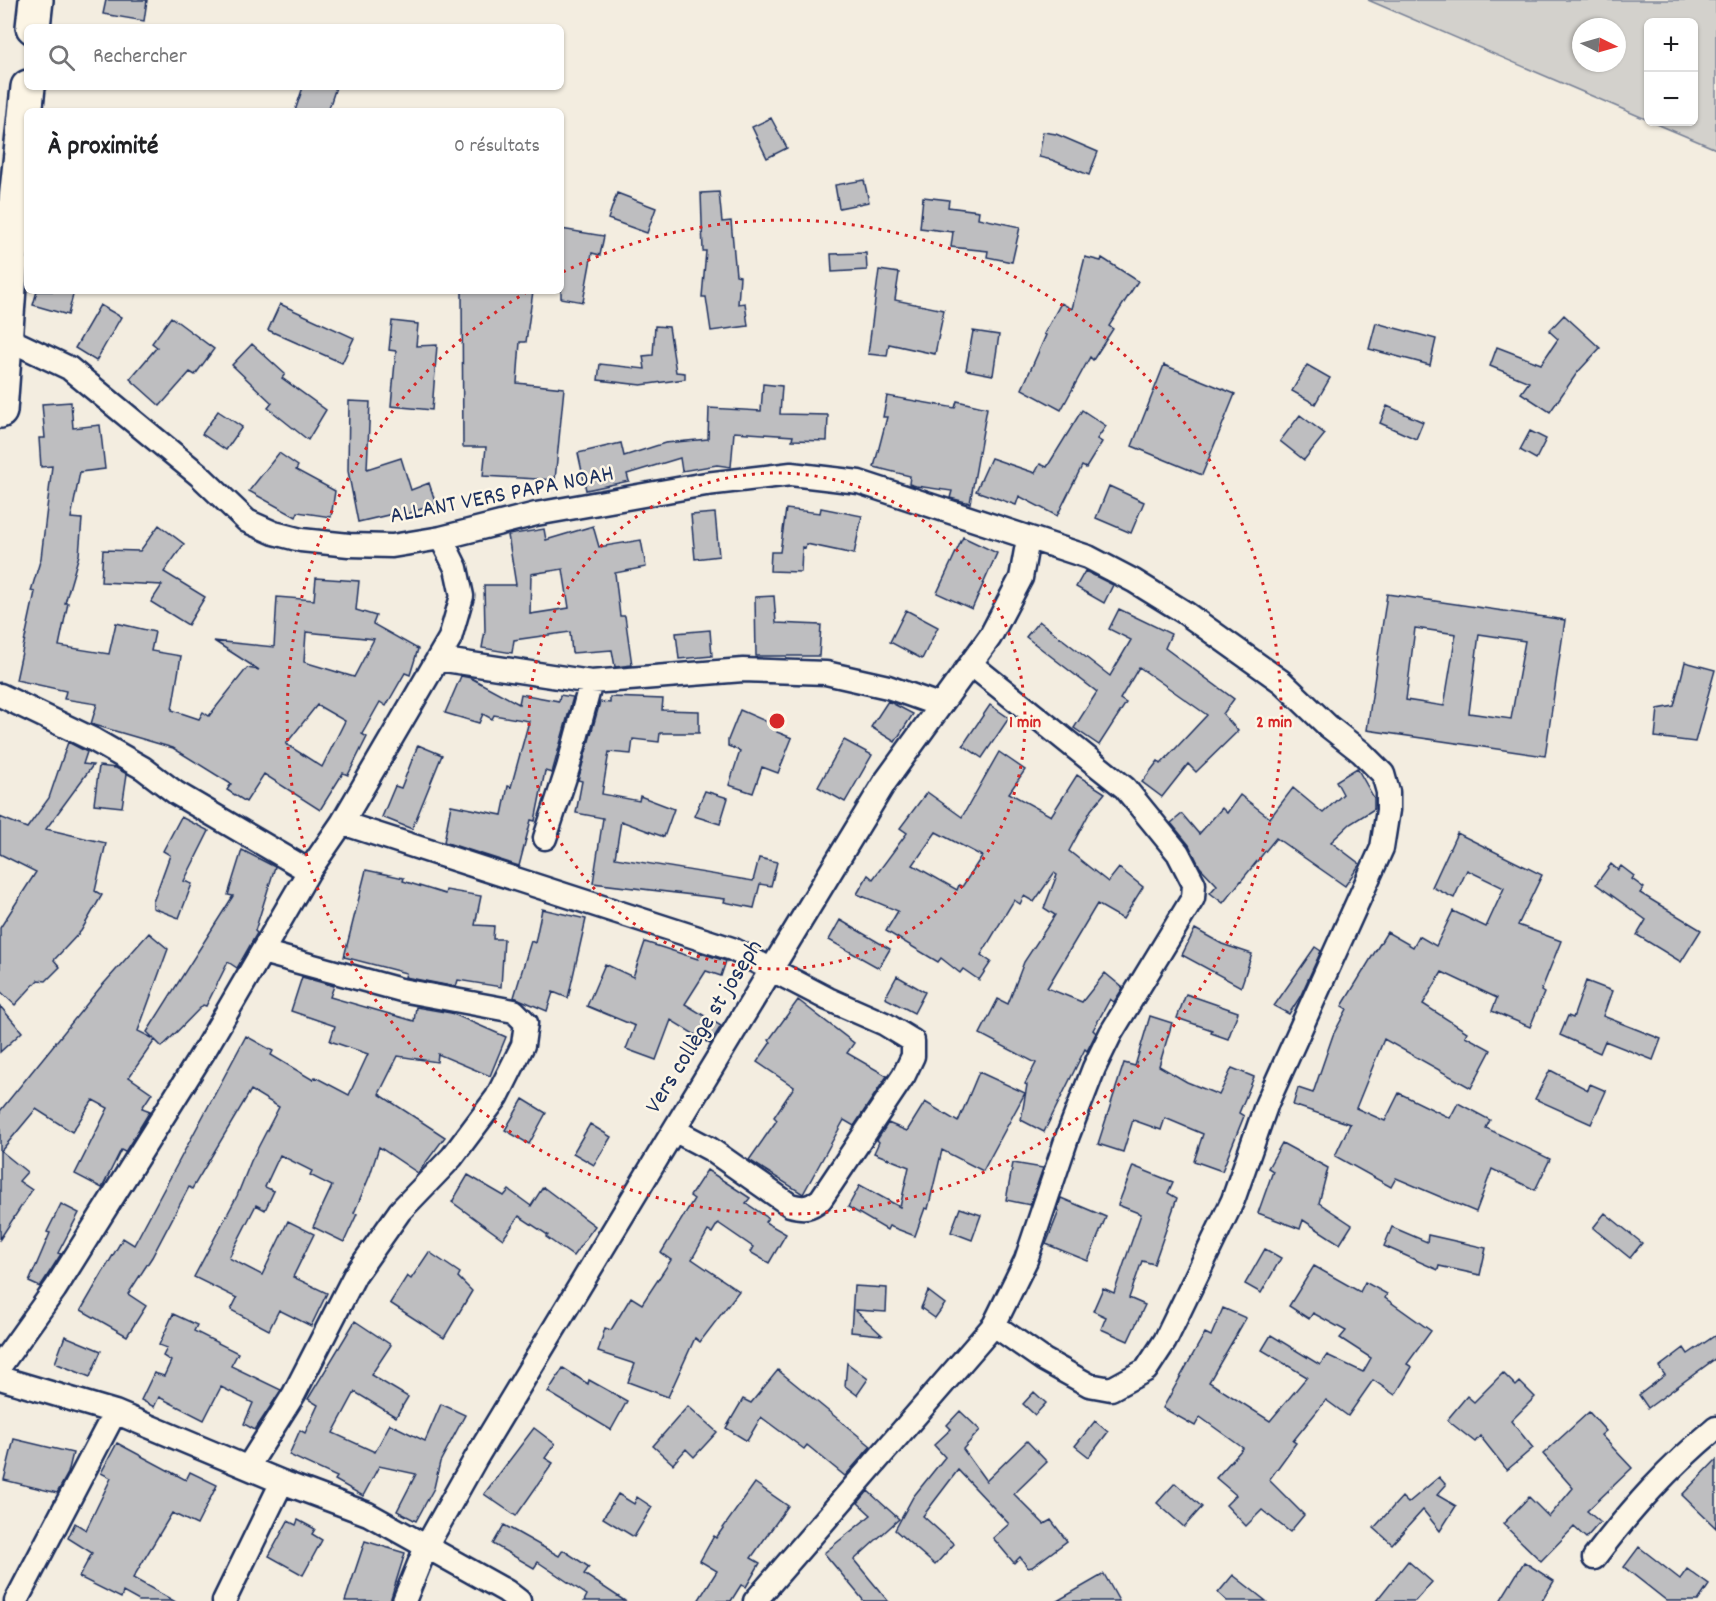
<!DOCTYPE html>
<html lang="fr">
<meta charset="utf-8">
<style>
:root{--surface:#fff;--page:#f6f6f6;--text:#202124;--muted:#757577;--line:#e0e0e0}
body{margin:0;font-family:Dekko,sans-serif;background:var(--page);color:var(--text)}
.controls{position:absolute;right:18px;top:18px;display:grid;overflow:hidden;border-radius:9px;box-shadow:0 2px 4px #0004}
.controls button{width:54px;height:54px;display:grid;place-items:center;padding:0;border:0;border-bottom:2px solid var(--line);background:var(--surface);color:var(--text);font:30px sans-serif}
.compass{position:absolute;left:1572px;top:18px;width:54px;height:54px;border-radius:50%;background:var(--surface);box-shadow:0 2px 4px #0004;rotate:95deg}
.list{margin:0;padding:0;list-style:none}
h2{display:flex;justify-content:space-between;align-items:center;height:78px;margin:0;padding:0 24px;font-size:26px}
h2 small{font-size:20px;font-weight:400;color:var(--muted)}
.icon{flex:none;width:33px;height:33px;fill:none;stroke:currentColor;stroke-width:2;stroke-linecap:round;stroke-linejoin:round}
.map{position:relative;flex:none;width:1716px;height:1601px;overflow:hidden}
.search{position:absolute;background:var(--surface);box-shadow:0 2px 4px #0004;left:24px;top:24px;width:540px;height:66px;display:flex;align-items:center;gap:15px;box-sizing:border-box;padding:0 21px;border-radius:9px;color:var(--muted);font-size:22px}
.panel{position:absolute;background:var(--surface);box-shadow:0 2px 4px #0004;left:24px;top:108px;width:540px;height:186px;border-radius:9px}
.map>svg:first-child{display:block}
</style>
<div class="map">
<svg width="1716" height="1601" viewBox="0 0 1716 1601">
<rect width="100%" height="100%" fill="#f3ede0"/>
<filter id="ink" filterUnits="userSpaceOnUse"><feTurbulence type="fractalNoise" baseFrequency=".0167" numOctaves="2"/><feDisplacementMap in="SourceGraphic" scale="12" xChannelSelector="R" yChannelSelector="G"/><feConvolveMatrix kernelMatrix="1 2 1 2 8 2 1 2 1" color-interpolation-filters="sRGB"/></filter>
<g filter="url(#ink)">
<path fill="#d3d1cc" stroke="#778095" stroke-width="1.5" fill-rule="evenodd" d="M1368,0H1716V149L1652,122H1694V22H1648V120ZM1581,27H1617V63H1581Z"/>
<path fill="#bebec0" stroke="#1b2f5e" stroke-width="1.5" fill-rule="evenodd" d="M106,0H147L144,21L103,14Z
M303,87H336L328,111H295Z
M771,118L787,148L767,158L752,127Z
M1043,132L1056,134L1098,152L1089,175L1052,160L1039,157Z
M864,180L869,202L839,208L835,185Z
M719,192L722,222L731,221L736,275L740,276L738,304L745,303L748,326L711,331L706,297H702L706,251H703L701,193Z
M617,193L656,208L647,233L608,219Z
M923,197L949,200L948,207L979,211L978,218L1020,227L1012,262L987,257L988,251L951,247L953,232L920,228Z
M561,229L604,236L600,255L592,253L583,302L561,298Z
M866,253L867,270L832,272L831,254Z
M1085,257L1101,261L1102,258L1138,281L1109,326L1113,329L1093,360L1090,357L1061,410L1022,389L1046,335L1044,334L1061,303L1072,309Z
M879,270L899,273L895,300L944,310L935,354L889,344L887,356L868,354Z
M37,291H74L68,315L33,305Z
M462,291H533L526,342H520L517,383L564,388L555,480L483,476L486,447H463Z
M280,304L354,338L342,363L268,330Z
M100,305L121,317L96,361L75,348Z
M1564,315L1600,348L1577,373L1550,412L1521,393L1529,382L1490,366L1497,347L1541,364L1558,339L1549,331Z
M171,317L214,349L195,375L190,372L160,406L130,379L157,347L152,343Z
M392,321L418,324L416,346L437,345L432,410L391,406L396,351L389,350Z
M1376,323L1436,339L1430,365L1369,349Z
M655,326L669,327L676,372L685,373V379L641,385L598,380L600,364L645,369L643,356L653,355Z
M973,331L999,335L993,375L966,370Z
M252,344L285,374L282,378L326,410L308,440L268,408L272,403L232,365Z
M1164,365L1235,394L1202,475L1132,446Z
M1307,365L1330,378L1315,404L1292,391Z
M763,384L782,386L780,414L828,415L827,441L792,440L793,436L734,432L731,467L717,465L682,471L680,458L627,474L629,481L586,490L578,453L621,443L624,456L665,443L708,439L709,408L761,411Z
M887,396L955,408L957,401L987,408L970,503L950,498L952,491L916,486L909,484L910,476L874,467L887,417H883Z
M349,401L370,402L367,469L401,458L411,490L429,483L436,504L398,517L397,513L358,522L348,471Z
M71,402L73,428L100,425L105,469L80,472L71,518L82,519L79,555L65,603H68L59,646L109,654L116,623L155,632L151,651L181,656L172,710L199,719L203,712L209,716L247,668L259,670L214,641L274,647L277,597L314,600L316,578L359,581L356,610L376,616L373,624L418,649L410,675L405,673L386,706L380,702L362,734L367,737L348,775L343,773L320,810L264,774L246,802L227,790L231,784L173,748L91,724L97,704L64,699L66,691L16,680L35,592L31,591L41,558L52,466L41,467L39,438H45L42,404ZM306,632L374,639L354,677L304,662ZM317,705L345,721L322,767L286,744Z
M1387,406L1423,422L1416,439L1380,423Z
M1082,410L1106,426L1097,439L1102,442L1086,468L1082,466L1057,516L1019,496L1016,505L976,491L991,458L1035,473L1040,464L1047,467Z
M218,411L242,427L226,450L202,434Z
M1300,415L1325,434L1304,460L1280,441Z
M1530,431L1546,439L1536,459L1520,450Z
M279,453L298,466L296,470L335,491L331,517L298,512L296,517L249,491Z
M1109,486L1144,502L1131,533L1096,518Z
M821,508L862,516L854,554L806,544L805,548L802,547L801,572L770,571L771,552H780L786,509L820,513Z
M715,513L719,556L695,559L691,515Z
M159,525L184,544L164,572L205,597L188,625L151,602L162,585L101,582L103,550L140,551Z
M593,526L599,547L641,540L646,567L615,573L620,616H625L632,665L615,667L612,650L572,653L570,632L514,640L512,653L482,648L485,631L484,585H516L508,535L544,529L546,540ZM563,569L569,608L530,614L531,574Z
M963,537L997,553L972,609L937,593Z
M1085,571L1113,585L1104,603L1076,587Z
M1387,594L1565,620L1545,756L1367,730ZM1415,628L1456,634L1444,706L1406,700ZM1479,634L1525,641L1511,719L1469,713Z
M774,596L776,623L821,625L819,656H756L755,597Z
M1119,609L1171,634L1165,648L1234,699L1223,714L1238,731L1196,772L1188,764L1162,797L1142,782L1158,761L1161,764L1207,715L1139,667L1120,699L1126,703L1099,745L1074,728L1097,692L1026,637L1039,621L1110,676L1131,640L1109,629Z
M906,610L938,627L922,659L890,642Z
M710,630L712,656L679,659L676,633Z
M1685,662L1715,670L1695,742L1655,737L1658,709L1674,706Z
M461,676L471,678L519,704L521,694L559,701L560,695L573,697L552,773L545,771L535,821L531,820L519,866L444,842L451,805L502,815L508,786L511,787L529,721L494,715L492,719L483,714L479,723L445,713Z
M610,697L663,699L662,710L699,711V733H660L659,742L633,739L631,754L609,752L602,794L639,801L640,796L674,809L664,837L621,821L615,858L753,881L759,858L777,862L771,886L760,884L754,908L724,902L725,899L593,883L603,818L576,813L582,781L578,780L600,702L610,703Z
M888,701L913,714L895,742L871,727Z
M990,705L1009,718L982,758L963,745Z
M740,710L779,727L777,732L792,738L778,773L762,767L753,793L729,785L740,751L728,746V740Z
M844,740L872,755L845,802L818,787Z
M68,742L87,752L83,764L93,765L46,829L106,843L95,891L102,895L81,931L54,960L60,967L46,981L38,980L15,1005L0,991V928L36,872L0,854V817L27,828L49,798Z
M418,745L442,755L412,829L382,817L395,786L401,788Z
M999,752L1025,770L1009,793L1051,816L1077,775L1105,793L1091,810L1069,851L1108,882L1119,868L1143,887L1123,919L1097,904L1047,988L1082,1002L1105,973L1123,988L1114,1002L1110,999L1093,1030L1096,1033L1087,1051L1085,1049L1044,1132L1021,1120L1027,1085L1025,1084L1036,1063L980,1034L998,999L1008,1004L1024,962L1055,915L1044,908L1057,875L1054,873L1034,902L1024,896L1020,904L1014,900L981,955L991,962L979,980L963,969L960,973L941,958L938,962L886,931L898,911L857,894L868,875L873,879L907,833L900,828L927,792L962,817ZM936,832L982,856L962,887L959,885L957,890L913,865Z
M99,766L116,768L127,774L122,807L94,804Z
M1357,768L1374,798V809L1350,824L1331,842L1360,864L1345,886L1276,838L1223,903L1210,893L1217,885L1200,867L1189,845L1171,823L1182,814L1199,834L1222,808L1227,813L1240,795L1270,818L1293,788L1323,813L1343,794L1336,781Z
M705,791L728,798L720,824L694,816Z
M181,817L209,831L184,881L192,884L179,918L153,908V902L170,855L163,851Z
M1457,833L1542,875L1518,925L1561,941L1541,991L1544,993L1530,1027L1492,1011L1497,998L1442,972L1423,1004L1467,1032L1465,1036L1491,1050L1471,1088L1384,1039L1356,1108L1385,1121L1399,1093L1450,1118L1458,1103L1490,1120L1486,1128L1550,1159L1535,1190L1492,1169L1476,1212L1396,1178L1391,1187L1335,1156L1350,1124L1293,1105L1298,1088L1313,1093L1333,1035L1347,1009L1342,1006L1387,932L1413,947L1419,936L1436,946L1453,911L1486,927L1504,888L1467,870L1454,898L1432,887Z
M242,850L275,867L255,931L257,933L237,968L228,962L206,1006L203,1005L162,1047L155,1040L129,1077L152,1093L142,1108L150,1111L147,1116L125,1152L121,1150L102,1188L75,1174L108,1108L93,1100L72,1132L36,1109L1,1151L27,1172L19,1181L32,1190L0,1239V1111L99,989L149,933L168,949L138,1031L154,1039L147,1032L233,896L228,895Z
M1611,864L1618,870L1621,866L1634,876L1632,879L1644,888L1640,893L1701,930L1681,962L1637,935L1646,920L1596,884Z
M366,870L404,878L403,881L445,894L446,890L481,896L475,925L494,926L493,939H504L501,987L458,980L456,987L405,977L406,973L344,957Z
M542,909L586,919L568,998L553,992L547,1011L514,997L531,941L535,943Z
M840,920L890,949L879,968L829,940Z
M1195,929L1222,944L1252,954L1241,987L1182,955Z
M645,942L698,959L700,953L726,961L721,976L706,971L685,1004L721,1026L710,1044L671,1020L656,1060L626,1049L635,1026L587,1006L605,964L633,977Z
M1315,947L1321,951L1300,997L1289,1014L1274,1006Z
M897,976L925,992L914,1013L885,998Z
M302,977L334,986L330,997L414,1021L416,1007L451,1013L506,1037L490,1076L438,1054L437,1062L398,1056L379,1094L445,1137L418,1173L379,1147L370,1175L354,1213L357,1214L344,1242L313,1227L332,1186L310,1175L312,1171L280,1155L265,1187L274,1191L265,1210L256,1205L229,1258L262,1275L288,1221L314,1234L293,1277L327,1293L311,1326L279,1310L269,1330L231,1310L237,1298L194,1277L237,1196L251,1161L279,1107L251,1090L192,1189L189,1187L152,1257L128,1294L146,1306L127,1336L81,1310L123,1238L134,1245L246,1036L273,1051L271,1055L313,1080L315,1077L349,1095L368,1054L330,1041L335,1026L291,1011Z
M1586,981L1612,991L1603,1016L1661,1039L1653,1060L1605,1041L1600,1053L1560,1035L1568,1016L1573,1018Z
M1186,994L1238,1012L1228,1039L1211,1033L1212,1030L1177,1018Z
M798,1000L854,1043L847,1053L887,1076L854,1126L844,1120L803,1194L749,1160L777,1120L774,1117L794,1087L757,1062L771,1042L769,1040Z
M0,1006L22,1032L0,1052Z
M1150,1016L1172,1023L1159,1066L1187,1082L1219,1095L1232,1068L1254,1077L1239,1113L1244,1116L1222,1171L1194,1161L1203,1134L1165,1118L1161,1130L1133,1120L1123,1152L1098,1144L1124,1063L1135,1066Z
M1550,1070L1588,1090L1590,1084L1606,1091L1591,1124L1535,1099Z
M979,1072L1025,1093L983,1171L942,1150L928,1209L925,1208L915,1236L889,1226L887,1230L848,1207L860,1185L900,1207L909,1167L874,1153L879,1142L877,1140L888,1123L907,1131L925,1102L958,1122Z
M523,1099L546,1113L529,1144L505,1130Z
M590,1124L611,1137L594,1165L573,1153Z
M1282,1143L1328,1168L1319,1203L1352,1225L1340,1244L1303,1220L1300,1229L1258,1213L1273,1171L1268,1168Z
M1013,1163L1043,1168L1030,1205L1006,1200Z
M1133,1166L1173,1182L1168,1193L1177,1198L1154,1264L1142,1261L1129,1298L1145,1305L1128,1341L1101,1329L1106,1317L1093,1311L1103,1288L1114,1293L1141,1214L1118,1205Z
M707,1170L750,1198L746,1203L768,1218L765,1222L786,1234L769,1263L750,1252L753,1247L718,1223L712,1233L708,1231L692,1259L739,1291L700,1342L695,1338L668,1397L628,1382L635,1364L598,1352L605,1328L611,1330L631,1297L642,1304L671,1260L661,1253L694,1199L690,1196Z
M468,1175L504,1196L509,1190L531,1206L543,1187L595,1226L573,1256L546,1237L548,1235L519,1216L503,1239L452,1202Z
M1061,1198L1106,1217L1088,1261L1046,1244L1059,1211L1057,1210Z
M61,1204L79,1213L58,1253L61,1254L40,1287L29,1282L50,1233L47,1232Z
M960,1208L981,1215L972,1240L951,1232Z
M1605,1213L1642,1243L1630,1258L1593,1228Z
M1392,1227L1427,1242L1428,1235L1486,1248L1480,1275L1439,1266L1438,1270L1384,1246Z
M1265,1249L1281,1258L1261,1293L1245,1284Z
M429,1252L460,1273L458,1277L472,1291L444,1338L390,1303L407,1276L411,1279Z
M1314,1266L1360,1292L1365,1282L1387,1294L1385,1298L1431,1331L1407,1364L1412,1367L1395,1395L1373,1380L1348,1416L1326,1400L1293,1441L1296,1443L1269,1480L1304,1515L1290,1532L1262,1510L1246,1526L1226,1505L1236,1495L1216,1478L1243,1448L1200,1417L1195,1426L1163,1408L1205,1333L1211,1336L1223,1308L1246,1318L1209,1382L1270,1421L1307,1377L1262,1350L1271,1335L1320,1365L1327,1355L1363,1372L1371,1358L1340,1338L1346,1331L1313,1313L1309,1319L1289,1306Z
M854,1286L887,1288L886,1312L855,1310L882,1335L851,1332Z
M928,1291L945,1304L935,1318L921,1308Z
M173,1314L197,1325L194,1331L238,1353L231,1366L281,1390L255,1430L244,1424L253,1403L221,1387L204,1420L159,1397L154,1407L141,1400L154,1373L164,1376L171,1361L163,1356L167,1348L159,1345Z
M355,1321L391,1345L371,1375L408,1397L396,1417L355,1392L333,1433L375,1452L390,1424L425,1441L441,1404L465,1415L440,1462L434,1488L416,1521L397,1511L416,1474L379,1466L363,1496L335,1480L337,1477L289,1455L300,1430L305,1433L318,1405L308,1399Z
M1716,1335V1358L1648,1408L1639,1395L1665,1375L1659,1367L1684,1348L1688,1354Z
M65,1336L101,1351L90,1377L55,1363Z
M847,1363L868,1379L857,1395L845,1386Z
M563,1368L588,1384L589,1380L627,1401L611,1430L548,1392Z
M778,1370L871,1446L845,1476L807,1445L804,1449L761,1417L747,1441L726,1428L743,1399L751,1403Z
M1503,1373L1516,1386L1520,1382L1535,1397L1511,1421L1533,1448L1507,1470L1480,1436L1475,1442L1447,1420L1467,1396L1474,1402Z
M1034,1392L1046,1403L1035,1415L1023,1404Z
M688,1406L717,1432L694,1457L686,1449L673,1464L653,1446Z
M960,1411L980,1430L963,1449L986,1481L1027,1441L1047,1462L1014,1494L1044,1524L1051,1520L1067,1541L1032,1567L1028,1568L1020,1557L1014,1563L993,1538L1009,1524L958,1470L923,1516L954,1544L935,1565L895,1530L913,1497L945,1457L934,1445L951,1429L947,1425Z
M1589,1412L1606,1431L1601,1435L1632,1468L1587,1511L1600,1522L1586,1538L1574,1527L1541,1561L1503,1524L1529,1497L1549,1517L1573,1488L1543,1454Z
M1095,1421L1108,1432L1089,1457L1075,1446Z
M534,1428L555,1444L545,1458L553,1463L516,1516L484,1494Z
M14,1439L73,1453L68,1473L57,1493L4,1480Z
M117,1443L186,1480L190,1472L217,1485L197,1525L172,1513L133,1578L174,1601H139L123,1592L121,1598L79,1577L92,1553L68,1538L75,1523L86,1530L111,1478L101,1473Z
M1716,1460V1528L1682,1495Z
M1439,1477L1446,1485L1437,1495L1456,1506L1440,1531L1423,1510L1392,1544L1374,1528L1402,1497L1408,1503Z
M755,1483L788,1506L751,1558L760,1563L746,1587L741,1585L731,1601H698L717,1571L700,1561L714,1536L716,1538Z
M1175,1483L1202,1507L1184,1527L1157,1503Z
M868,1491L899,1519L854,1560L888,1601H864L824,1553L871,1515L858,1503Z
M618,1494L634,1504L637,1497L652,1507L634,1537L603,1518Z
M298,1520L315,1529L312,1534L322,1540L303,1575L269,1556L288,1521L296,1525Z
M504,1525L559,1556L563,1550L589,1567L584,1574L625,1601H584L587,1595L538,1562L534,1568L493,1544Z
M365,1541L405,1553L390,1601H345Z
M1639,1547L1680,1579L1687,1569L1709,1585L1698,1601H1667L1624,1567Z
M1408,1561L1432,1582L1415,1601H1376Z
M1524,1562L1554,1581L1542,1601H1500Z
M1104,1574L1119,1601H1057Z
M1233,1575L1266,1601H1227L1218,1593Z"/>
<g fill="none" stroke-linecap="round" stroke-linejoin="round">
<g stroke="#1b2f5e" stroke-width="27">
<path id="minor" d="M6,338L69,368L199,475L247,521L274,533L301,540L349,545L392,546L441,538L536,514L706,484L791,474L859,482L1088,557L1134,581L1184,612L1282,682L1328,726L1361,752L1383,774L1388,792V810L1382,848L1267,1103L1233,1200L1165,1341L1146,1370L1111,1389L1089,1385L1044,1360L994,1325
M438,659L591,682L743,670L826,673L888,687L939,705
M0,695L94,740L143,768L176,793L309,871
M342,823L732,949L828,999L885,1024L913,1041V1056L904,1075L821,1199C810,1208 804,1209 790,1205L710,1149L674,1130
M545,838L568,768L591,682
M0,1366L55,1289L206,1048L309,871L342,823L450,638L462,596L456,568L441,538
M0,1378L115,1412L282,1482L368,1514L506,1591L519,1601
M248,1467L294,1394L355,1275L400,1211L452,1157L497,1097L523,1045L526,1023L514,1011L401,990L262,952
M1594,1558C1633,1507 1667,1469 1716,1428
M16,1601L115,1412
M224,1601L282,1482
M404,1601L426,1547L476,1458L674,1130L885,782L990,637L1021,578L1028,539
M755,1601L994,1325L1026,1260L1068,1135L1094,1068L1111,1033L1193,898L1194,884L1178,853L1125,788L972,665"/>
</g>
<g stroke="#1b2f5e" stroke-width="38">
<path id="primary" d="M33,27L36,0
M0,411L14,219L28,87"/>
</g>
<use href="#minor" stroke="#fcf5e5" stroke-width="22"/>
<use href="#primary" stroke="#fcf5e5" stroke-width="33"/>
</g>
</g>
<g fill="none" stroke="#d62828" stroke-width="3" stroke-dasharray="3 6">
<circle cx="777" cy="721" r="248"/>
<path d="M563 272A497 497 0 1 1 525 293"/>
</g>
<g text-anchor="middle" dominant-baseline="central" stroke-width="5" stroke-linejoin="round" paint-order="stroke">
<g font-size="24" fill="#1b2f5e" stroke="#fcf5e5">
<text transform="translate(502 496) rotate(-11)">ALLANT VERS PAPA NOAH</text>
<text transform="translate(705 1027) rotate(-58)">Vers collège st joseph</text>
</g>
</g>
<circle cx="777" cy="721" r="9" fill="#d62828" stroke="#fcf5e5" stroke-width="3"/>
<g font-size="18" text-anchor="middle" font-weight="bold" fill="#d62828" stroke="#fcf5e5" stroke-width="5" stroke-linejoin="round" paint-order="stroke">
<text x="1025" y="727">1 min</text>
<text x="1274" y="727">2 min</text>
</g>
</svg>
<div class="controls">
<button>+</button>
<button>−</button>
</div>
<svg class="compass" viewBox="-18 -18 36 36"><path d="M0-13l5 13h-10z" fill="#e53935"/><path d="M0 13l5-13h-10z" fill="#757577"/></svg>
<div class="search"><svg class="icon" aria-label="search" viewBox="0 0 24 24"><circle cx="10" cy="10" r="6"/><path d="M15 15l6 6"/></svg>Rechercher</div>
<section class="panel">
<h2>À proximité<small>0 résultats</small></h2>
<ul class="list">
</ul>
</section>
</div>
